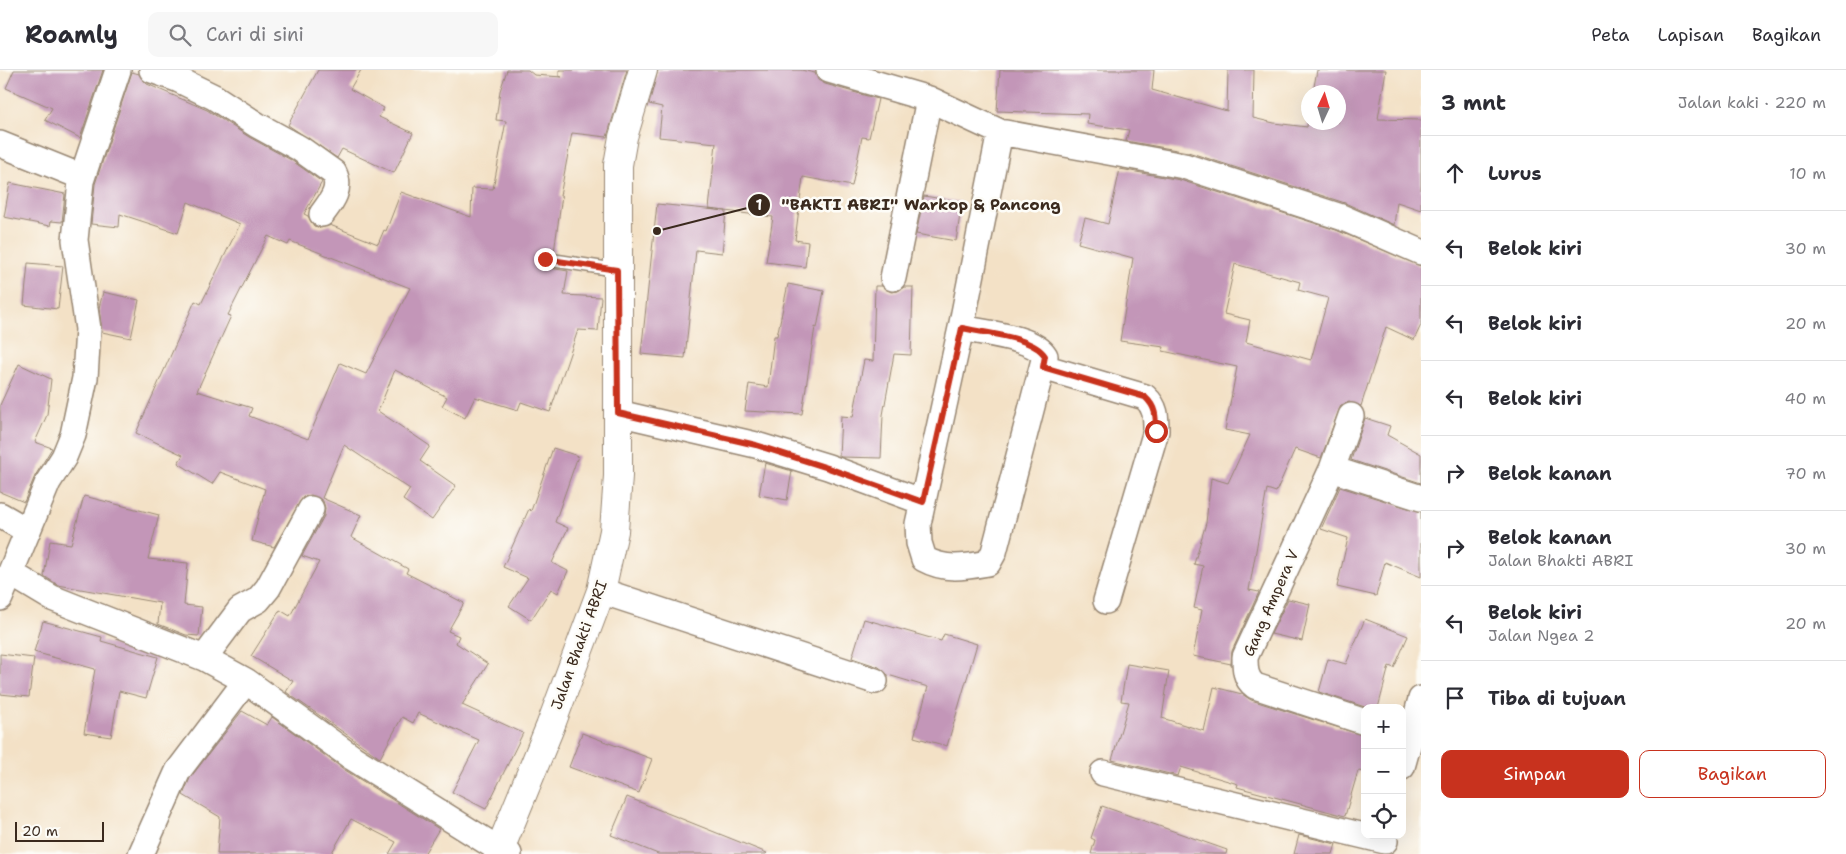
<!DOCTYPE html>
<html lang="id">
<meta charset="utf-8">
<style>
:root{--surface:#fff;--page:#f7f7f7;--text:#2b2b33;--muted:#7c7c81;--line:#e1e1e2;--accent:#c8321e}
body{margin:0;font-family:"Shantell Sans",sans-serif;background:var(--page);color:var(--text)}
.controls{position:absolute;right:15px;bottom:15px;display:grid;overflow:hidden;border-radius:10px;box-shadow:0 5px 20px #0002}
.controls button{width:45px;height:45px;display:grid;place-items:center;padding:0;border:0;border-bottom:1px solid var(--line);background:var(--surface);color:var(--text);font:25px sans-serif}
.compass{position:absolute;left:1301px;top:15px;width:45px;height:45px;border-radius:50%;background:var(--surface);box-shadow:0 5px 20px #0002;rotate:4deg}
.scale{position:absolute;left:15px;bottom:12px;width:89px;box-sizing:border-box;padding-left:5px;border:2px solid #3b2a1e;border-top:0;font-size:14px;line-height:18px;white-space:nowrap;color:#3b2a1e;-webkit-text-stroke:4px #fdfcf7;paint-order:stroke}
.stop{position:absolute;width:15px;height:15px;margin:-11px;border:4px solid #c8321e;border-radius:50%;background:#fff}
.stop.end{background:#c8321e;border-color:#fff;box-shadow:0 1px 5px #0008}
.list{margin:0;padding:0;list-style:none}
h2{display:flex;justify-content:space-between;align-items:center;height:65px;margin:0;padding:0 20px;font-size:21px}
h2 small{font-size:16px;font-weight:400;color:var(--muted)}
.list li{display:grid;grid-template-columns:32px 1fr auto;gap:15px;align-items:center;box-sizing:border-box;height:75px;padding:0 20px;border-top:1px solid var(--line)}
.list b{display:block;font-size:19px;white-space:nowrap}
.list p{margin:0;font-size:16px;white-space:nowrap;color:var(--muted)}
.list em{font-size:16px;font-style:normal;color:var(--muted)}
.actions{display:flex;gap:10px;padding:15px 20px}
.actions a{flex:1;padding:11px 0;border:1px solid var(--accent);border-radius:10px;text-align:center;font-size:18px;color:var(--accent)}
.actions .main{background:var(--accent);color:#fff}
.icon{flex:none;width:28px;height:28px;fill:none;stroke:currentColor;stroke-width:2;stroke-linecap:round;stroke-linejoin:round}
.map{position:relative;flex:none;width:1421px;height:784px;overflow:hidden}
header{display:flex;align-items:center;gap:30px;box-sizing:border-box;height:70px;padding:0 25px;background:var(--surface);border-bottom:1px solid var(--line)}
header strong{font-size:24px}
nav{display:flex;gap:28px;margin-inline-start:auto;font-size:18px}
.search{width:350px;height:45px;background:var(--page);display:flex;align-items:center;gap:12px;box-sizing:border-box;padding:0 18px;border-radius:10px;color:var(--muted);font-size:19px}
main{display:flex}
aside{flex:1;background:var(--surface)}
.map>svg:first-child{display:block}
</style>
<header>
<strong>Roamly</strong>
<div class="search"><svg class="icon" aria-label="search" viewBox="0 0 24 24"><circle cx="10" cy="10" r="6"/><path d="M15 15l6 6"/></svg>Cari di sini</div>
<nav><a>Peta</a><a>Lapisan</a><a>Bagikan</a></nav>
</header>
<main>
<div class="map">
<svg width="1421" height="784" viewBox="0 0 1421 784">
<rect width="100%" height="100%" fill="#fdfcf7"/>
<filter id="ink" filterUnits="userSpaceOnUse"><feTurbulence type="fractalNoise" baseFrequency=".02" numOctaves="2"/><feDisplacementMap in="SourceGraphic" scale="10" xChannelSelector="R" yChannelSelector="G"/><feConvolveMatrix kernelMatrix="1 2 1 2 8 2 1 2 1" color-interpolation-filters="sRGB"/></filter>
<filter id="wash" filterUnits="userSpaceOnUse"><feTurbulence type="fractalNoise" baseFrequency=".0096" numOctaves="4" result="noise"/><feDisplacementMap in="SourceGraphic" scale="20" xChannelSelector="R" yChannelSelector="G"/><feGaussianBlur stdDeviation="1.12" result="paint"/><feColorMatrix in="noise" values="0 0 0 0 0 0 0 0 0 0 0 0 0 0 0 0 0 1.4 0 .05"/><feComposite in="paint" operator="in"/></filter>
<g filter="url(#wash)">
<rect width="100%" height="100%" fill="#f3e1c6"/>
<g id="blocks">
<path fill="#c396b8" fill-rule="evenodd" d="M14,0H103L80,68L45,50L52,38L6,18Z
M318,0H361L350,19L384,38L379,47L413,63L394,103L342,79L337,88L288,55Z
M507,0H528L534,5L562,7L559,6V0H627L607,67L572,63L560,126H562L554,182L543,181L537,188L538,192L543,197L568,201L564,225L601,227L598,261L578,260L550,342L521,332L518,340L475,327L465,348L442,336L447,327L395,300L378,341L430,376L420,391L456,416L432,450L403,430L410,419L344,375L322,428L361,445L351,467L408,499L406,503L464,533L448,561L459,566L456,573L488,594L462,635L523,663L486,739L452,722L479,670L418,643L413,653L402,647L380,688L286,622L293,611L251,586L280,540L290,546L319,492L302,486L324,446L325,438L323,431L311,425L303,427L274,477L252,471L265,419L220,402L212,414L178,393L183,385L136,363L195,231L201,234L240,154L188,132L178,163L120,144L119,157L91,154L95,114L132,2L139,4L147,14L207,40L249,67L291,90L322,112L304,144L308,146L314,156L321,158L330,155L378,174L384,160L386,161L401,122L471,147L472,118L493,119L506,51L496,50L500,21ZM268,166L288,175L290,171L410,218L366,304L340,293L308,369L249,346L252,338L197,321L231,246L228,245Z
M658,0H801L815,3L818,10L825,14L878,29L869,68L862,67L852,116L803,107L795,170L808,172L805,197L766,192L773,147L709,139L716,73L659,67L662,37L649,34Z
M1000,0H1154L1152,20L1227,41L1228,0H1254L1253,48L1274,53L1307,57L1308,48V52H1338V22H1313L1317,0H1386L1378,49L1421,50V140L1397,132L1394,155L1345,133L1188,82L1126,71L1129,60L1087,54L1088,44L997,41Z
M1120,99L1180,110L1336,160L1421,196V255L1414,270L1386,257L1361,336L1349,332L1341,335L1321,388L1295,379L1276,422L1267,419L1249,520L1259,522L1232,581L1231,594L1193,586L1202,540L1194,538L1203,496L1194,494L1206,453L1211,408L1228,413L1250,365L1225,360L1237,297L1163,281L1164,277L1120,271L1133,188L1078,173L1085,148L1108,154ZM1235,194L1300,212L1298,220L1328,228L1311,290L1246,272L1250,250L1224,244Z
M10,113L65,124L62,152L51,151L50,156L4,147Z
M924,126L962,132L956,171L916,164Z
M657,134L726,141L722,183L696,180L685,288L641,284Z
M28,193L63,196L58,239L24,235Z
M788,214L824,221L817,258L815,257L802,344L745,341L749,314L768,317L774,266H777Z
M875,216H882L891,222L898,221L904,217H913L911,285L894,284L883,345L881,388L841,387L839,386L841,346L853,347L864,290L873,291Z
M103,222L139,230L131,268L102,262L99,238Z
M19,294L51,309L47,345L35,372L52,378L35,406L24,432L0,422V335Z
M1365,348L1390,356L1387,365L1421,384V413L1351,390Z
M553,378L578,386L555,452L568,458L552,493L568,501L558,523L551,519L531,550L509,536L528,508L503,497L529,439L531,441Z
M765,393L792,401L787,430L759,425Z
M1340,417L1421,442V507L1385,492L1376,526L1337,517L1348,468L1321,459Z
M84,426L159,445L148,489L188,493L184,535L202,537L199,566L186,565L158,554L160,533L58,515L44,506L50,471L71,474Z
M1288,529L1310,534L1302,571L1271,564Z
M864,549L941,571L944,564L977,574L947,676L914,667L928,617L888,605L879,597L852,588Z
M1365,549L1408,566L1394,598L1389,596L1378,638H1368L1319,622L1328,589L1346,594Z
M43,551L102,567L101,571L158,587L146,628L119,621L111,667L84,663L95,599L34,582Z
M0,584L34,588L29,627L0,624Z
M1127,594L1169,601L1162,648L1204,661L1214,617L1242,624L1251,630L1365,666V702L1358,701L1345,746L1237,717L1238,714L1181,697L1178,706L1112,690L1129,632L1121,631Z
M242,641L267,655L272,647L345,700L439,759L424,784H389L396,772L351,749L331,784H217L220,747L183,725L190,708Z
M582,663L652,689L639,723L569,697Z
M627,727L767,783L766,784H658L611,765Z
M1102,736L1227,780L1226,784H1091L1095,770L1091,768Z
M1299,765L1336,774L1333,784H1294Z"/>
</g>
</g>
<g filter="url(#ink)">
<use href="#blocks" fill-opacity="0" stroke="#978672" stroke-width="1"/>
<g fill="none" stroke-linecap="round" stroke-linejoin="round">
<g stroke="#978672" stroke-width="15">
<path id="service" d="M545,189L617,200"/>
</g>
<g stroke="#978672" stroke-width="28">
<path id="minor" d="M152,0L177,9L214,27L257,55L299,78L334,103C342,119 331,132 322,144
M829,0L929,29L1000,62L1184,96L1341,147L1421,182
M0,74L82,107
M893,208L929,29
M961,258C984,263 1034,267 1045,286L994,482L988,493C965,497 946,501 924,489L919,473L918,454L961,258L1000,62
M1043,297L1145,327C1156,337 1156,346 1156,361L1106,531
M618,343L756,375L828,397L923,432
M1351,346L1332,399L1245,587C1245,598 1245,609 1255,616L1365,652
M1332,399L1421,428
M0,445L26,460
M12,504L52,528L204,588L246,611L353,688L500,780L509,784
M601,521L875,611
M0,528L48,412L64,387L73,365L85,308L88,259L75,170L81,111L118,0
M204,588L240,540L258,530L268,518L311,439
M1402,697L1421,629
M1103,703L1385,771
M141,784L178,701L246,611"/>
</g>
<g stroke="#978672" stroke-width="30">
<path id="tertiary" d="M498,784L550,657L601,521L614,461L618,406V95L623,67L643,0"/>
</g>
<use href="#service" stroke="#fff" stroke-width="12"/>
<use href="#minor" stroke="#fff" stroke-width="25"/>
<use href="#tertiary" stroke="#fff" stroke-width="28"/>
</g>
</g>
<g fill="none" stroke-linecap="round" stroke-linejoin="round" filter="url(#ink)">
<path stroke="#c8321e" stroke-width="6" d="M545,189L617,200L618,343L756,375L828,398L923,432L962,258C984,263 1034,267 1045,286L1043,297L1145,327C1156,337 1156,346 1156,361"/>
</g>
<g text-anchor="middle" dominant-baseline="central" stroke-width="5" stroke-linejoin="round" paint-order="stroke">
<g font-size="15" fill="#3b2a1e" stroke="#fdfcf7">
<text transform="translate(1271 533) rotate(-66)">Gang Ampera V</text>
<text transform="translate(579 575) rotate(-70)">Jalan Bhakti ABRI</text>
</g>
</g>
<path fill="none" stroke="#3b2a1e" stroke-width="2" d="M657 161L759 135"/>
<g fill="#3b2a1e" stroke="#fdfcf7" stroke-width="2">
<circle cx="657" cy="161" r="5"/>
<circle cx="759" cy="135" r="12"/>
</g>
<g font-size="15" text-anchor="middle" font-weight="bold" fill="#fff">
<text x="759" y="140">1</text>
</g>
<g font-size="16" text-anchor="middle" font-weight="bold" fill="#3b2a1e" stroke="#fdfcf7" stroke-width="5" stroke-linejoin="round" paint-order="stroke">
<text x="921" y="140">"BAKTI ABRI" Warkop &amp; Pancong</text>
</g>
</svg>
<div class="controls">
<button>+</button>
<button>−</button>
<button><svg class="icon" aria-label="locate" viewBox="0 0 24 24"><circle cx="12" cy="12" r="6"/><path d="M12 2v4M12 18v4M2 12h4M18 12h4"/></svg></button>
</div>
<svg class="compass" viewBox="-18 -18 36 36"><path d="M0-13l5 13h-10z" fill="#e53935"/><path d="M0 13l5-13h-10z" fill="#7c7c81"/></svg>
<div class="scale">20 m</div>
<div class="stop" style="left:1156px;top:361px"></div>
<div class="stop end" style="left:545px;top:189px"></div>
</div>
<aside>
<h2>3 mnt<small>Jalan kaki · 220 m</small></h2>
<ul class="list">
<li><svg class="icon" aria-label="ahead" viewBox="0 0 24 24"><path d="M12 20V5M6 11l6-6 6 6"/></svg><div><b>Lurus</b></div><em>10 m</em></li>
<li><svg class="icon" aria-label="left" viewBox="0 0 24 24"><path d="M17 20v-9H6M10 6l-5 5 5 5"/></svg><div><b>Belok kiri</b></div><em>30 m</em></li>
<li><svg class="icon" aria-label="left" viewBox="0 0 24 24"><path d="M17 20v-9H6M10 6l-5 5 5 5"/></svg><div><b>Belok kiri</b></div><em>20 m</em></li>
<li><svg class="icon" aria-label="left" viewBox="0 0 24 24"><path d="M17 20v-9H6M10 6l-5 5 5 5"/></svg><div><b>Belok kiri</b></div><em>40 m</em></li>
<li><svg class="icon" aria-label="right" viewBox="0 0 24 24"><path d="M7 20v-9h11M14 6l5 5-5 5"/></svg><div><b>Belok kanan</b></div><em>70 m</em></li>
<li><svg class="icon" aria-label="right" viewBox="0 0 24 24"><path d="M7 20v-9h11M14 6l5 5-5 5"/></svg><div><b>Belok kanan</b><p>Jalan Bhakti ABRI</p></div><em>30 m</em></li>
<li><svg class="icon" aria-label="left" viewBox="0 0 24 24"><path d="M17 20v-9H6M10 6l-5 5 5 5"/></svg><div><b>Belok kiri</b><p>Jalan Ngea 2</p></div><em>20 m</em></li>
<li><svg class="icon" aria-label="arrive" viewBox="0 0 24 24"><path d="M6 21V4h12l-3 4 3 4H6"/></svg><div><b>Tiba di tujuan</b></div></li>
</ul>
<div class="actions"><a class="main">Simpan</a><a>Bagikan</a></div>
</aside>
</main>
